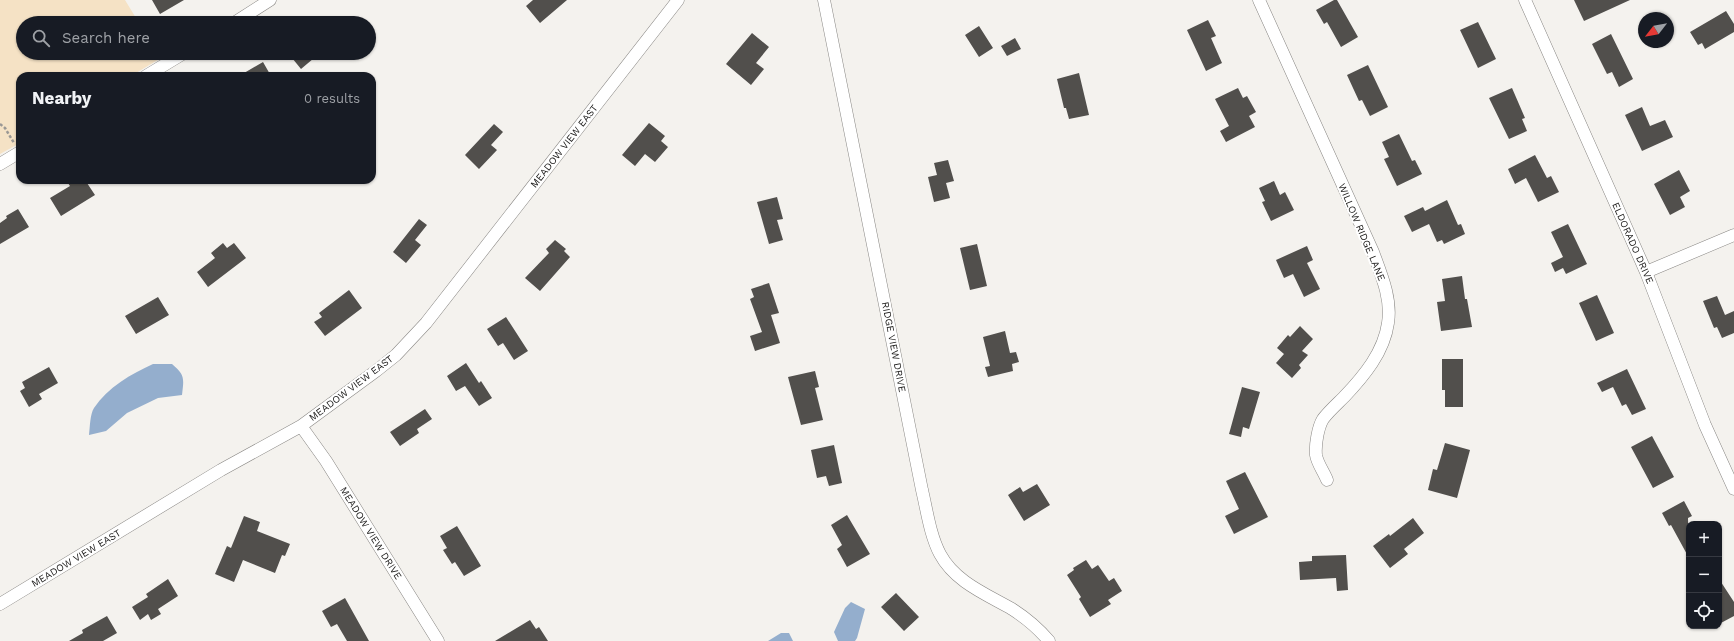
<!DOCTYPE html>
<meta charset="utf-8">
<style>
:root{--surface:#171b24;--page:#20242c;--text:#f1f3f6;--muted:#9ea1a6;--line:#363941}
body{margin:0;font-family:"Work Sans",sans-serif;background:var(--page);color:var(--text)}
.controls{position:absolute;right:12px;bottom:12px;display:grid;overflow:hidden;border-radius:8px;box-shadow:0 1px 3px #0004}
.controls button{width:36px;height:36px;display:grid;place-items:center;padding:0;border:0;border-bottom:1px solid var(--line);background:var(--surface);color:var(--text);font:20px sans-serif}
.compass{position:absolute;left:1638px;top:12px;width:36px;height:36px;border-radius:50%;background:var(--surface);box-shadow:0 1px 3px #0004;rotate:239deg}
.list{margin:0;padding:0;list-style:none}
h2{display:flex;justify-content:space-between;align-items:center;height:52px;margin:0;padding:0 16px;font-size:17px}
h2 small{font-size:13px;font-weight:400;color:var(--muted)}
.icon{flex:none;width:22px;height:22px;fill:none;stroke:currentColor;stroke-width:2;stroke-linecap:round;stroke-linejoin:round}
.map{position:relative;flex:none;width:1734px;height:641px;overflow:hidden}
.search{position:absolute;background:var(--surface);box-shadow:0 1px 3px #0004;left:16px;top:16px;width:360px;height:44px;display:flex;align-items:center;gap:10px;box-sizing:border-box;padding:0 14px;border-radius:22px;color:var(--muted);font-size:15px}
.panel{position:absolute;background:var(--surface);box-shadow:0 1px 3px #0004;left:16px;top:72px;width:360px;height:112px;border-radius:12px}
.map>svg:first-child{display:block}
</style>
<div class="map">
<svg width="1734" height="641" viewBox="0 0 1734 641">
<rect width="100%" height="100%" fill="#f4f2ee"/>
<path fill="#f5e2c5" d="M0,0H125L139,23H23V53H157L161,58L131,76H20V143L0,154Z"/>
<path fill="#94aecd" d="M153,364H172C185,375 184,378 182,395L158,398L127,413L106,431L89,435C90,427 90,414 94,408C108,387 131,374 153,364Z
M851,602L865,609L857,638L855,641H838L834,632L845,608Z
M781,633H789L793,641H768Z"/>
<path fill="#514f4c" d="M152,0H184L160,14Z
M533,0H567L540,23L526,6Z
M1334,0H1337L1358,37L1341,47L1327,22L1324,24L1316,10Z
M1574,0H1630L1584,21Z
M1726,11L1734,24V32L1705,49L1702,43L1698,45L1690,32Z
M1208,20L1216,36L1211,38L1222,63L1206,71L1187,30Z
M1478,22L1496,59L1478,68L1460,30Z
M979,26L993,48L979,57L965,35Z
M752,33L769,47L756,63L764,69L751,85L726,64Z
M1611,34L1633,79L1619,87L1612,72L1607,74L1592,44Z
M1015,38L1021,49L1007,56L1001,46Z
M288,53H320L301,69Z
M263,62L271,76H239Z
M1368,65L1388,107L1370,116L1362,100L1359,101L1347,75Z
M1079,73L1089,115L1069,119L1066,108H1064L1057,79Z
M1238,88L1243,98L1247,96L1256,112L1249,116L1255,127L1226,142L1220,131L1229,126L1215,99Z
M1512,88L1525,118L1522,119L1527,131L1509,139L1489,98Z
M1642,107L1650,126L1665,120L1673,137L1642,151L1625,115Z
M649,123L665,136L661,141L668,147L655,162L645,154L635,166L622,155Z
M494,124L503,132L491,145L497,150L479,169L465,155Z
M1399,134L1412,161L1415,160L1422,174L1397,186L1384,159L1389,157L1382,142Z
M1535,155L1547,178L1551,176L1559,192L1538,202L1526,178L1515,184L1508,169Z
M948,160L954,181L946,183L950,198L934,202L928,177L937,175L934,163Z
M1679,170L1690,191L1680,197L1685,207L1670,215L1654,184Z
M66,180H85L95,195L61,216L50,198L70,186Z
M1274,181L1280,195L1285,192L1294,210L1271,221L1262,202L1265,201L1259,188Z
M777,197L783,219L777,220L783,240L769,244L757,202Z
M1447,200L1458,225L1461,224L1465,234L1444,244L1442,240L1437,242L1429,224L1412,232L1404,216L1423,207L1425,211Z
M18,209L29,227L0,244V223L7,218L6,216Z
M419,219L427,225L415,240L421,245L406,263L393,252Z
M1568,224L1587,264L1566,274L1563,268L1555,272L1551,263L1563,257L1551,232Z
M555,240L566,249L564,251L570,257L540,291L525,278L549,253L546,249Z
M223,243L227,248L234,243L246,258L208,287L197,272L215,258L211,253Z
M977,244L987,286L970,290L960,248Z
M1307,246L1313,260L1307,263L1320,289L1304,297L1293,274L1284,278L1276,260Z
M1462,276L1465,299H1467L1472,327L1441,331L1437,302L1445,301L1442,279Z
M769,283L779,313L771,315L780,343L755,351L750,336L762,332L750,299L754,297L751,289Z
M349,290L362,308L325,336L314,322L322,317L319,313Z
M1597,295L1614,333L1596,341L1579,303Z
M1717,296L1725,315L1734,311V333L1722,338L1717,327L1714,328L1703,301Z
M158,297L169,315L136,334L125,316Z
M506,317L528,351L514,360L503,343L498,346L487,329Z
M1300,326L1313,339L1302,351L1308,355L1299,365L1301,368L1292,378L1276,363L1284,354L1277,348L1288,335L1290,337Z
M1005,331L1010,353L1016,352L1019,362L1012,364L1013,371L988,377L985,367L990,366L983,337Z
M1442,359H1463V407H1445V390H1442Z
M466,363L479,383L481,381L492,398L479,406L465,386L456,391L447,376Z
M49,367L58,383L39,394L42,399L29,407L20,391L25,388L22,382Z
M1627,369L1646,409L1632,415L1626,404L1622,406L1613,387L1602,392L1597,383Z
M815,371L819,387L815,388L823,420L801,425L788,377Z
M1242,387L1260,392L1249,429L1243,427L1241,437L1229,434Z
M425,409L432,419L417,429L419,433L400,446L390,432Z
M1652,436L1674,477L1653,488L1631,447Z
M1445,443L1470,450L1457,498L1428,490L1433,469L1437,470Z
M834,445L842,483L829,486L826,476L817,478L811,450Z
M1245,472L1268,517L1234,534L1225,516L1239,509L1226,481Z
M1037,484L1050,505L1024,521L1008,495L1020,487L1023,492Z
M1684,501L1692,516L1688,518L1689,558L1671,525L1669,526L1662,513Z
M847,515L870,554L847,567L837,549L842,545L831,525Z
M244,516L260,522L257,531L290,544L285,556L282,555L275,573L243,560L234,582L215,574L227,546L231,548Z
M1413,518L1424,533L1404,549L1408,554L1390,568L1373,546L1389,534L1390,536Z
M457,526L481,566L464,576L455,562L452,564L443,550L447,548L440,536Z
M1346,555L1348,590L1337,591L1336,578L1300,580L1299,562L1312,561V556Z
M1086,560L1092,569L1098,565L1109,581L1114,578L1122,591L1108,600L1111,604L1090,617L1079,599L1081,597L1067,575L1074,570L1073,568Z
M168,579L178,596L158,609L161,614L151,620L148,614L140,620L132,607L148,597L146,594Z
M1719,579L1734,602V616L1719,624Z
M896,593L919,617L904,631L881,607Z
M345,598L369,641H347L337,624L331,627L322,611Z
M107,616L117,633L103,641H69L83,633L82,630Z
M530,620L536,629L539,627L548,641H495Z"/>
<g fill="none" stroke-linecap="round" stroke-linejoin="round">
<g stroke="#888683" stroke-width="13">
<path id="street" d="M824,0L922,490C927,511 930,535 940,554C955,582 986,594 1012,609C1026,618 1038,628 1049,641
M1259,0L1373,252C1381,274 1392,299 1388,323C1384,352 1364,376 1344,397C1337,404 1329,411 1323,419C1318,427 1315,445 1316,455C1317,463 1324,472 1327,480
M1525,0L1646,272L1705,425L1734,489
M234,23L270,0
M146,76L184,53
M0,164L20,152
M1646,272L1734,235
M301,426L326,461L438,641
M0,604L221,470L301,426L376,371L396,355L426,323L678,0"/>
</g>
<path stroke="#9a9895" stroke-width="2.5" stroke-dasharray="3 2" stroke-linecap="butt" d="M0,124L5,128L14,143"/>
<use href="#street" stroke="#fff" stroke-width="12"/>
</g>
<g text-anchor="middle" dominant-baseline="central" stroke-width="4" stroke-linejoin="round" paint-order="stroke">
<g font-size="10" fill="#171615" stroke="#fff">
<text transform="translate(564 146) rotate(-52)">MEADOW VIEW EAST</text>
<text transform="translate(1362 232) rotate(67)">WILLOW RIDGE LANE</text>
<text transform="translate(1633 243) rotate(66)">ELDORADO DRIVE</text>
<text transform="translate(894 347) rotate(79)">RIDGE VIEW DRIVE</text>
<text transform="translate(351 388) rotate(-37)">MEADOW VIEW EAST</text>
<text transform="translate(371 533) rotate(58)">MEADOW VIEW DRIVE</text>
<text transform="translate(76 558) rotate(-31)">MEADOW VIEW EAST</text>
</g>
</g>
</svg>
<div class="controls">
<button>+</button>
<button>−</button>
<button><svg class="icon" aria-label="locate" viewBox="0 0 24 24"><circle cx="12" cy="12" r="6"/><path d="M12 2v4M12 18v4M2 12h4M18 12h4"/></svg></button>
</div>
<svg class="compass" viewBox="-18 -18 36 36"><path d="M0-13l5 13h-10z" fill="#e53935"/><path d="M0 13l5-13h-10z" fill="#9ea1a6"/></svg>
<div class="search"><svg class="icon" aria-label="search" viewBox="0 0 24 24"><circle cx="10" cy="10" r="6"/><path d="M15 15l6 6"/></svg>Search here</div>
<section class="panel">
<h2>Nearby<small>0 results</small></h2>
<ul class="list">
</ul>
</section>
</div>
